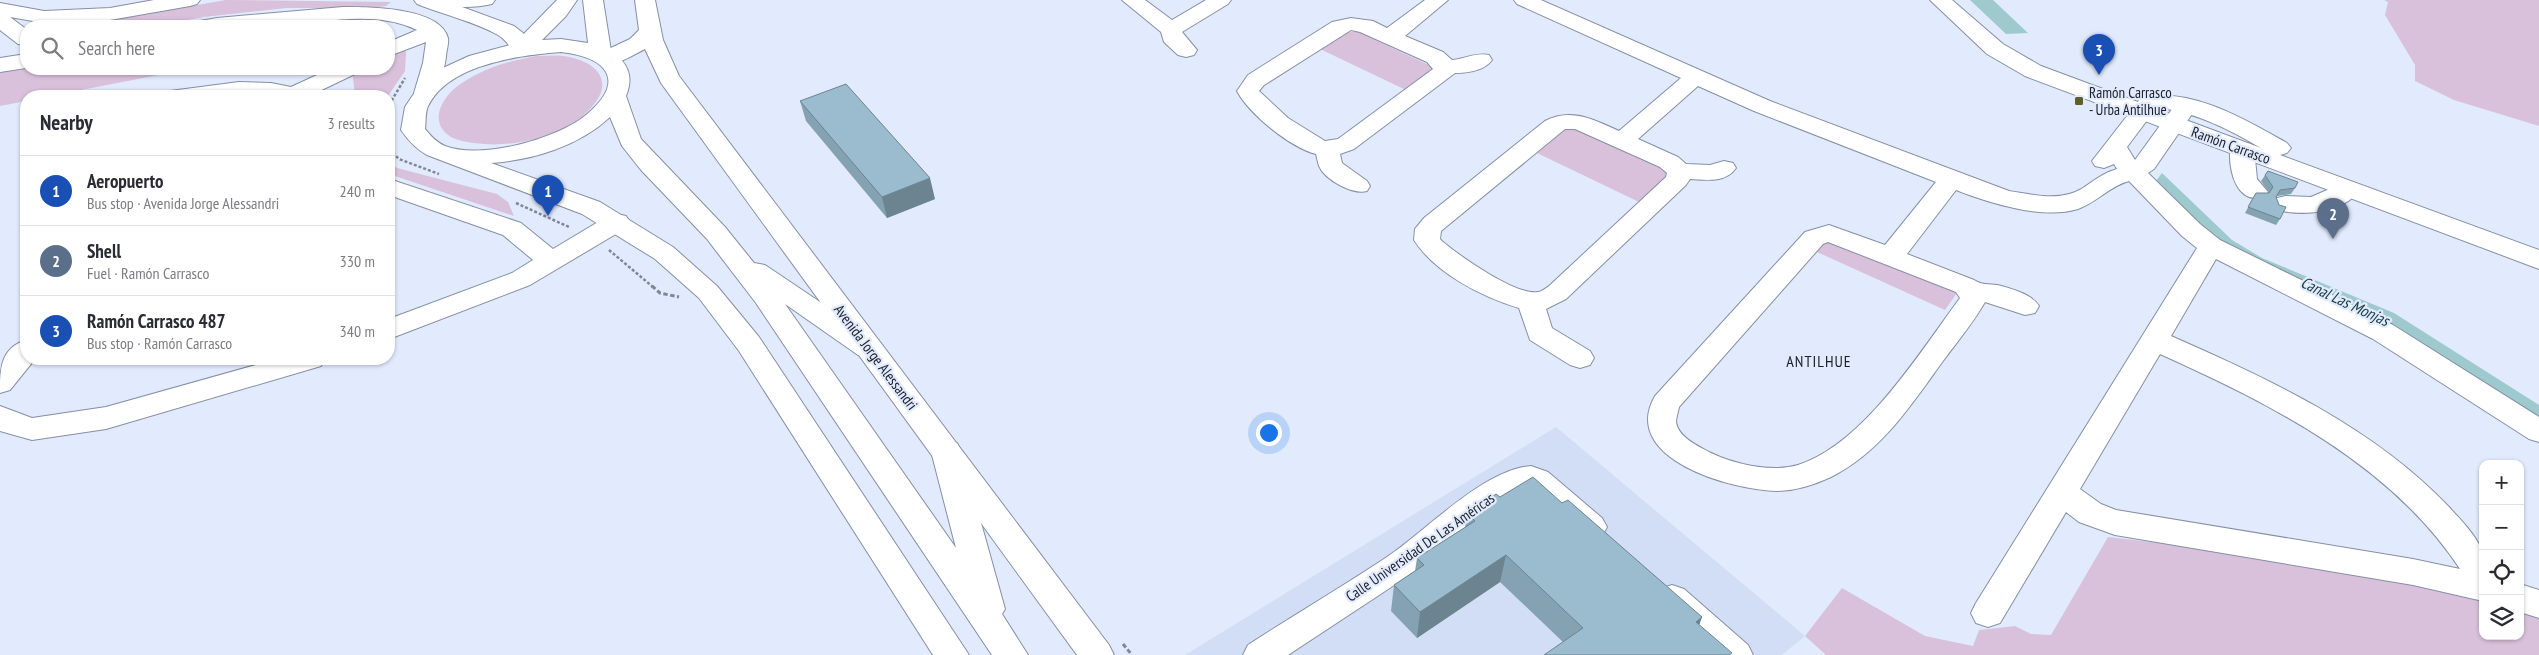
<!DOCTYPE html>
<meta charset="utf-8">
<style>
:root{--surface:#fff;--page:#f2f2f3;--text:#2b2b33;--muted:#7c7c81;--line:#e1e1e2;--accent:#111827}
body{margin:0;font-family:"PT Sans Narrow",sans-serif;background:var(--page);color:var(--text)}
.controls{position:absolute;right:15px;bottom:15px;display:grid;overflow:hidden;border-radius:10px;box-shadow:0 1px 4px #0004}
.controls button{width:45px;height:45px;display:grid;place-items:center;padding:0;border:0;border-bottom:1px solid var(--line);background:var(--surface);color:var(--text);font:25px sans-serif}
.you{position:absolute;left:1268px;top:432px;width:18px;height:18px;margin:-12px;border:4px solid #fff;border-radius:50%;background:#1a73e8;box-shadow:0 0 0 8px #1a73e833}
.badge{display:grid;place-items:center;width:32px;height:32px;border-radius:50%;background:var(--accent);color:#fff;font-size:16px;font-weight:700}
.pin{position:absolute;translate:-50% -41px;filter:drop-shadow(0 1px 2px #0008)}
.pin::after{content:'';position:absolute;top:26px;width:18px;height:15px;background:inherit;clip-path:polygon(0 0,100% 0,50% 100%)}
.list{margin:0;padding:0;list-style:none}
h2{display:flex;justify-content:space-between;align-items:center;height:65px;margin:0;padding:0 20px;font-size:21px}
h2 small{font-size:16px;font-weight:400;color:var(--muted)}
.list li{display:grid;grid-template-columns:32px 1fr auto;gap:15px;align-items:center;box-sizing:border-box;height:70px;padding:0 20px;border-top:1px solid var(--line)}
.list b{display:block;font-size:19px;white-space:nowrap}
.list p{margin:0;font-size:16px;white-space:nowrap;color:var(--muted)}
.list em{font-size:16px;font-style:normal;color:var(--muted)}
.icon{flex:none;width:28px;height:28px;fill:none;stroke:currentColor;stroke-width:2;stroke-linecap:round;stroke-linejoin:round}
.map{position:relative;flex:none;width:2539px;height:655px;overflow:hidden}
.search{position:absolute;background:var(--surface);box-shadow:0 1px 4px #0004;left:20px;top:20px;width:375px;height:55px;display:flex;align-items:center;gap:12px;box-sizing:border-box;padding:0 18px;border-radius:20px;color:var(--muted);font-size:19px}
.panel{position:absolute;background:var(--surface);box-shadow:0 1px 4px #0004;left:20px;top:90px;width:375px;height:275px;border-radius:20px}
.map>svg:first-child{display:block}
</style>
<div class="map">
<svg width="2539" height="655" viewBox="0 0 2539 655">
<rect width="100%" height="100%" fill="#e1ebfd"/>
<path fill="#d2def5" d="M1556,427L1805,636L1782,655H1185Z"/>
<path fill="#d9c1db" d="M226,0L391,2L386,6L373,8H287L204,17L153,26H49L44,22L138,15Z
M2384,0H2539V126L2454,100L2415,81V65L2385,15L2388,2Z
M1343,32H1358L1431,66L1433,72L1408,91L1318,48Z
M389,37L406,52L405,71L388,96H355L352,69H389Z
M536,56C545,56 554,55 563,56C595,60 618,81 589,110C565,135 518,147 484,144C473,143 461,142 451,137C426,122 444,94 462,83C485,68 509,61 536,56Z
M26,66V69H190L50,96H26V101L0,106V71Z
M1570,126L1671,173L1639,202L1537,153Z
M389,161L397,168L497,194L508,202L514,216L389,174Z
M1830,237L1957,293L1945,310L1817,252Z
M2108,537L2212,549L2381,575L2483,601V636H2520V611L2539,616V655H1826L1805,636L1842,588L1925,636L1973,646L1979,630L2015,626L2031,634L2051,635Z"/>
<path fill="#9fcacd" d="M1970,0H1993L2028,33L2006,34Z
M2162,173L2232,240L2262,258L2394,313L2539,405V425L2224,248L2153,185Z"/>
<g fill="none" stroke-linecap="round" stroke-linejoin="round">
<g stroke="#858fa4" stroke-width="2">
<path id="minor" d="M154,0H200L197,4L190,6L110,20L44,23L10,17L26,29V45L18,44L0,30V3L44,11L110,8Z
M414,0H443L514,26L523,33L533,48L530,53C510,58 513,44 498,35C475,22 442,14 417,4Z
M635,0H655L663,40L679,76L1109,645L1114,655H1077L661,83L645,49C631,56 616,67 600,63L597,58L600,53L630,39L639,30Z
M1122,0H1145L1172,20L1206,0H1231L1228,4L1182,32L1197,50L1194,55L1186,57L1178,55L1164,42L1161,32Z
M1425,0H1448L1405,36L1443,52L1452,60C1465,59 1476,52 1489,55L1492,60C1484,71 1467,73 1455,73L1354,149L1340,154L1342,163L1367,181L1370,186L1367,191C1353,195 1325,180 1319,166C1318,163 1317,158 1316,154C1291,148 1249,114 1237,91L1248,75L1332,22L1351,18L1373,21L1387,28ZM1351,30L1360,32L1427,62L1433,69L1338,139L1325,141L1288,118L1259,91L1264,85Z
M1514,0H1541L1770,101L2009,191C2034,195 2060,202 2083,188C2095,180 2103,173 2117,169L2114,164L2104,168L2095,166L2092,161L2141,98L2149,96L2157,98L2160,103L2127,147L2135,160L2172,109L2180,107L2188,109L2192,114L2154,169L2148,173L2200,224L2220,240L2393,325L2539,417V442L2529,439L2373,339L2216,259L2171,336C2269,379 2373,427 2448,506C2460,519 2473,532 2481,548C2486,557 2483,589 2483,601L2413,585L2115,535L2079,522L2066,512L2000,623L1988,627L1976,623L1971,613L1976,603L2197,248L2182,236L2129,181C2110,186 2097,202 2078,209C2043,220 1989,203 1956,190L1907,254L1974,280C1981,285 1989,284 1997,285C2010,288 2032,294 2039,306L2035,313L2025,315L1985,302C1973,323 1957,342 1943,361C1911,405 1881,452 1831,477C1814,485 1794,491 1776,491C1732,490 1619,459 1655,396L1805,232L1829,225L1885,245L1936,182L1754,111L1698,86L1638,139L1678,157L1686,164L1710,165L1724,161L1733,163L1736,168C1726,183 1706,180 1690,179L1686,185L1566,299L1546,309L1552,328L1590,351L1594,358L1590,365L1580,368L1570,365L1530,340L1519,308C1482,297 1435,273 1414,240L1415,229L1424,218L1545,121C1571,107 1595,120 1619,131L1681,78L1517,4ZM1565,129H1575L1660,167L1667,173L1666,177L1548,287C1544,289 1541,292 1538,292C1516,296 1460,256 1443,242L1440,239L1441,231ZM1828,242L1956,292L1960,298C1920,352 1864,444 1798,465C1771,473 1733,464 1709,452C1698,446 1678,437 1676,422C1676,418 1678,412 1679,407L1823,244ZM2160,354C2271,404 2391,464 2460,569L2413,559L2116,510L2101,504L2080,489Z
M343,7C369,7 440,7 448,38C449,43 446,52 446,57C444,70 440,87 433,98L425,100L417,98L414,93L423,63L426,42L389,56V42L417,30C376,10 326,22 281,26C254,28 224,28 197,26L200,21L217,18Z
M26,54V68L0,72V58Z
M330,69H358L355,74L309,96H167L170,91L239,82L271,83L291,87Z
M2242,142L2250,144L2254,149L2257,179L2268,192L2265,197C2236,205 2229,171 2230,149L2234,144Z
M389,179L521,223L553,249L608,216L617,214L626,216L630,222L626,228L530,285L389,339V319L512,273L533,260L503,235L389,195Z
M2348,181L2357,184L2360,189C2344,214 2303,216 2277,210L2274,204L2277,198L2286,196L2311,197Z
M26,340V359H35L10,390L0,393C0,370 0,348 26,340Z
M277,359H325L321,366L106,429L32,440L0,431V406L32,418L106,407Z
M1531,466L1548,472L1602,518L1607,527L1602,536L1591,540L1580,536L1528,490H1525L1477,521L1411,574L1288,655H1243L1248,645C1294,615 1342,587 1387,557C1427,530 1483,470 1531,466Z
M2520,584L2539,590V618L2520,612Z
M1672,585L1684,589L1748,645L1753,655H1712L1660,609L1655,599L1660,589Z"/>
</g>
<g stroke="#858fa4" stroke-width="2">
<path id="major" d="M1930,0H1952L2003,44L2041,66L2138,102L2141,98C2190,86 2246,120 2287,143L2291,148L2287,153L2280,155L2539,250V269L2025,76L1987,54ZM2161,108C2197,113 2230,130 2261,148L2156,109Z"/>
</g>
<g stroke="#858fa4" stroke-width="2">
<path id="highway" d="M434,0H495L492,4C476,8 453,8 437,4Z
M557,0H577L566,16L542,40L561,39L588,43L583,0H603L611,51C628,63 634,76 626,96L641,139L725,227L754,263L765,265L878,341L882,348L878,355L868,358L858,355L785,304L956,548L931,451L935,443L946,440L957,443L961,451L1005,609L1002,614L1028,655H992L756,303L707,239L641,170L622,146L610,117C579,146 533,160 491,163L600,202L673,247L717,286L759,337L969,655H933L739,351L699,298L655,259L582,214L427,155C416,149 408,140 401,130L405,107L421,83L443,68L469,56L514,44ZM561,52C606,57 628,80 586,115C557,139 481,160 445,146C436,142 431,136 425,129C426,122 425,112 428,106C448,64 521,55 561,52Z"/>
</g>
<path stroke="#808794" stroke-width="2.5" stroke-dasharray="3 2" stroke-linecap="butt" d="M389,105L405,78
M389,149L399,159L439,174
M516,203L569,227
M609,250L653,287"/>
<path stroke="#808794" stroke-width="3" stroke-dasharray="4.5 2.5" stroke-linecap="butt" d="M652,286L660,293L679,297
M1123,644L1132,655"/>
<use href="#minor" fill="#fff" fill-rule="evenodd"/>
<use href="#major" fill="#fff" fill-rule="evenodd"/>
<use href="#highway" fill="#fff" fill-rule="evenodd"/>
</g>
<path fill="#84a2b1" d="M800,101L935,199L887,218L806,121Z
M2268,171L2295,188L2291,194L2277,196L2276,197L2280,219L2276,225L2245,213L2256,193H2269L2261,181Z
M1500,497L1562,503L1702,617L1699,625L1563,642L1500,582L1417,638L1391,611L1394,585L1415,571L1417,558L1465,527L1467,513Z"/>
<path fill="#6c8490" d="M930,178L935,199L887,218L882,197Z
M1506,555L1500,582L1417,638L1420,612Z
M1702,617L1692,644L1696,622Z"/>
<path fill="#9abcce" stroke="#6c8490" d="M846,84L930,178L882,197L800,101Z
M2268,171L2298,182L2295,188L2280,190L2276,197L2279,205L2286,207L2280,219L2248,207L2256,193H2269L2273,187L2265,175Z
M1533,477L1562,503L1568,500L1702,617L1696,622L1732,653L1729,655H1544L1583,628L1506,555L1420,612L1394,585L1424,565L1417,558L1475,521L1467,513L1496,494L1500,497Z"/>
<rect fill="#5e5e2b" stroke="#e1ebfd" stroke-width="2" x="2074" y="96" width="10" height="10" rx="2.5"/>
<g text-anchor="middle" dominant-baseline="central" stroke-width="4.5" stroke-linejoin="round" paint-order="stroke">
<g font-size="15" fill="#1a1e26" stroke="#e1ebfd" text-anchor="start">
<text x="2089" y="92">Ramón Carrasco<tspan x="2089" dy="17">- Urba Antilhue</tspan></text>
</g>
<g font-size="15" fill="#1a1e26" stroke="#e1ebfd">
<text transform="translate(2231 145) rotate(20)">Ramón Carrasco</text>
<text transform="translate(876 357) rotate(53)">Avenida Jorge Alessandri</text>
<text transform="translate(1420 547) rotate(-35)">Calle Universidad De Las Américas</text>
</g>
<g font-size="16" font-style="italic" fill="#143d40" stroke="#e1ebfd">
<text transform="translate(2345 301) rotate(25)">Canal Las Monjas</text>
</g>
<g font-size="16" letter-spacing="1" fill="#1a1e26" stroke="#e1ebfd">
<text x="1819" y="361">ANTILHUE</text>
</g>
</g>
</svg>
<div class="controls">
<button>+</button>
<button>−</button>
<button><svg class="icon" aria-label="locate" viewBox="0 0 24 24"><circle cx="12" cy="12" r="6"/><path d="M12 2v4M12 18v4M2 12h4M18 12h4"/></svg></button>
<button><svg class="icon" aria-label="layers" viewBox="0 0 24 24"><path d="M12 4l9 5-9 5-9-5zM3 14l9 5 9-5"/></svg></button>
</div>
<div class="you"></div>
<div class="pin badge" style="left:548px;top:216px;background:#1a4fb4">1</div>
<div class="pin badge" style="left:2333px;top:239px;background:#5c6f8a">2</div>
<div class="pin badge" style="left:2099px;top:75px;background:#1a4fb4">3</div>
<div class="search"><svg class="icon" aria-label="search" viewBox="0 0 24 24"><circle cx="10" cy="10" r="6"/><path d="M15 15l6 6"/></svg>Search here</div>
<section class="panel">
<h2>Nearby<small>3 results</small></h2>
<ul class="list">
<li><span class="badge" style="background:#1a4fb4">1</span><div><b>Aeropuerto</b><p>Bus stop · Avenida Jorge Alessandri</p></div><em>240 m</em></li>
<li><span class="badge" style="background:#5c6f8a">2</span><div><b>Shell</b><p>Fuel · Ramón Carrasco</p></div><em>330 m</em></li>
<li><span class="badge" style="background:#1a4fb4">3</span><div><b>Ramón Carrasco 487</b><p>Bus stop · Ramón Carrasco</p></div><em>340 m</em></li>
</ul>
</section>
</div>
